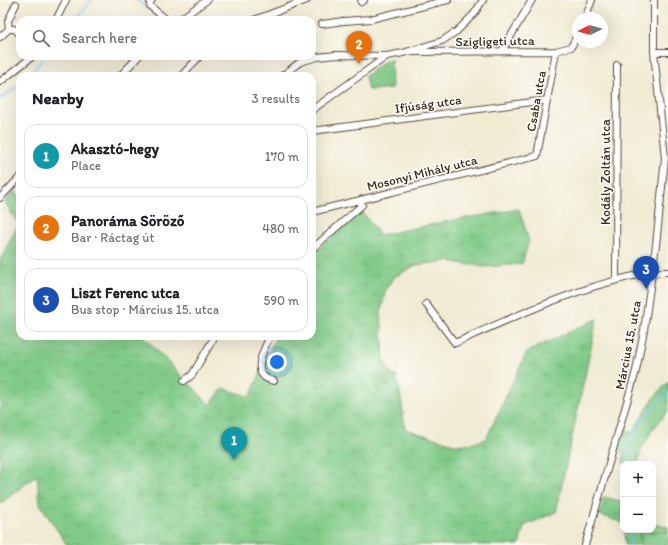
<!DOCTYPE html>
<meta charset="utf-8">
<style>
:root{--surface:#fff;--page:#f6f6f6;--text:#202124;--muted:#757577;--line:#e0e0e0;--accent:#d1495b}
body{margin:0;font-family:Itim,sans-serif;background:var(--page);color:var(--text)}
.controls{position:absolute;right:12px;bottom:12px;display:grid;overflow:hidden;border-radius:8px;box-shadow:0 4px 16px #0002}
.controls button{width:36px;height:36px;display:grid;place-items:center;padding:0;border:0;border-bottom:1px solid var(--line);background:var(--surface);color:var(--text);font:20px sans-serif}
.compass{position:absolute;left:572px;top:12px;width:36px;height:36px;border-radius:50%;background:var(--surface);box-shadow:0 4px 16px #0002;rotate:264deg}
.you{position:absolute;left:277px;top:362px;width:14px;height:14px;margin:-10px;border:3px solid #fff;border-radius:50%;background:#1a73e8;box-shadow:0 0 0 6px #1a73e833}
.badge{display:grid;place-items:center;width:26px;height:26px;border-radius:50%;background:var(--accent);color:#fff;font-size:13px;font-weight:700}
.pin{position:absolute;translate:-50% -33px;filter:drop-shadow(0 1px 2px #0008)}
.pin::after{content:'';position:absolute;top:21px;width:14px;height:12px;background:inherit;clip-path:polygon(0 0,100% 0,50% 100%)}
.list{margin:0;padding:0;list-style:none}
h2{display:flex;justify-content:space-between;align-items:center;height:52px;margin:0;padding:0 16px;font-size:17px}
h2 small{font-size:13px;font-weight:400;color:var(--muted)}
.list li{display:grid;grid-template-columns:26px 1fr auto;gap:12px;align-items:center;box-sizing:border-box;height:64px;margin:0 8px 8px;padding:0 8px;border:1px solid var(--line);border-radius:12px}
.list b{display:block;font-size:15px;white-space:nowrap}
.list p{margin:0;font-size:13px;white-space:nowrap;color:var(--muted)}
.list em{font-size:13px;font-style:normal;color:var(--muted)}
.icon{flex:none;width:22px;height:22px;fill:none;stroke:currentColor;stroke-width:2;stroke-linecap:round;stroke-linejoin:round}
.map{position:relative;flex:none;width:668px;height:545px;overflow:hidden}
.search{position:absolute;background:var(--surface);box-shadow:0 4px 16px #0002;left:16px;top:16px;width:300px;height:44px;display:flex;align-items:center;gap:10px;box-sizing:border-box;padding:0 14px;border-radius:12px;color:var(--muted);font-size:15px}
.panel{position:absolute;background:var(--surface);box-shadow:0 4px 16px #0002;left:16px;top:72px;width:300px;height:268px;border-radius:12px}
.map>svg:first-child{display:block}
</style>
<div class="map">
<svg width="668" height="545" viewBox="0 0 668 545">
<defs>
<pattern id="grass-tufts" width="24" height="20" patternUnits="userSpaceOnUse"><rect width="24" height="20" fill="#81cb88"/><path d="M3 7l-1-3M5 7V3M7 7l1-3M15 17l-1-3M17 17v-4M19 17l1-3" fill="none" stroke="#70ae75"/></pattern>
<pattern id="park-dots" width="8" height="8" patternUnits="userSpaceOnUse"><rect width="8" height="8" fill="#81cb88"/><path d="M2 2h.1M6 6h.1" fill="none" stroke="#70ae75" stroke-width="1.8" stroke-linecap="round"/></pattern>
</defs>
<rect width="100%" height="100%" fill="#fdfcf7"/>
<filter id="ink" filterUnits="userSpaceOnUse"><feTurbulence type="fractalNoise" baseFrequency=".025" numOctaves="2"/><feDisplacementMap in="SourceGraphic" scale="8" xChannelSelector="R" yChannelSelector="G"/><feConvolveMatrix kernelMatrix="1 2 1 2 8 2 1 2 1" color-interpolation-filters="sRGB"/></filter>
<filter id="wash" filterUnits="userSpaceOnUse"><feTurbulence type="fractalNoise" baseFrequency=".012" numOctaves="4" result="noise"/><feDisplacementMap in="SourceGraphic" scale="16" xChannelSelector="R" yChannelSelector="G"/><feGaussianBlur stdDeviation="0.9" result="paint"/><feColorMatrix in="noise" values="0 0 0 0 0 0 0 0 0 0 0 0 0 0 0 0 0 1.4 0 .05"/><feComposite in="paint" operator="in"/></filter>
<g filter="url(#wash)">
<rect width="100%" height="100%" fill="#f0ebd3"/>
<path fill="url(#grass-tufts)" stroke="#5e7a53" d="M14,191L20,196V336H143L210,405L223,388L250,397L276,336H312V257L315,252L361,210L380,235L454,220L519,209L529,241L522,264L483,267L449,261L416,265L393,278L385,292L381,313L384,361L391,375L396,376L400,391L405,429L457,445L474,443L486,439L527,352L597,319L556,512L524,526L519,545H67L40,504L37,475L0,504V261L18,224L5,202Z
M668,382V411L651,432L641,451L638,464H623V452L618,450L625,429L632,433L653,399Z
M604,497L623,502V523L600,515Z
M653,524L668,527V532H641V545H625L624,530H653Z"/>
<path fill="url(#park-dots)" stroke="#5e7a53" d="M391,59L392,89L368,90L365,76L385,61Z"/>
<path fill="#81cb88" stroke="#5e7a53" d="M640,532H668V545H641Z"/>
<g fill="none" stroke-linecap="round" stroke-linejoin="round">
<path stroke="#78c0f0" stroke-width="1.5" d="M137,0L161,20
M76,20L92,0
M29,76L45,56
M0,99L20,84
M627,464C626,460 626,455 626,451C628,433 656,405 668,392
M630,530V545"/>
</g>
</g>
<g filter="url(#ink)">
<g fill="none" stroke-linecap="round" stroke-linejoin="round">
<g stroke="#564739" stroke-width="8">
<path id="minor" d="M152,0L150,2V6L167,20
M361,2L364,0
M585,18L592,0
M56,20L66,0
M179,20L207,0
M254,20L307,0
M322,24L344,21L371,19L448,0
M9,29L8,21L16,4
M0,37L9,29H14L20,34
M502,51L532,0
M413,52L556,51L571,47L578,34
M654,52H668
M120,76L139,56
M181,76L200,56
M282,76L300,62L317,57L336,55L387,56L403,53L442,41L457,31L474,14L483,0
M0,82L33,56
M312,110L387,56
M312,131L547,100
M0,198L20,177
M312,212L537,156L556,51
M312,249L362,205L360,200
M616,280L617,65
M426,304L455,343C502,322 548,301 596,286C620,279 643,272 668,272
M270,336C263,351 249,376 274,381
M184,381L192,375L215,336
M585,545L636,371L644,330L656,245L665,158L654,52V0"/>
</g>
<use href="#minor" stroke="#fff" stroke-width="6"/>
</g>
</g>
<g text-anchor="middle" dominant-baseline="central" stroke-width="3" stroke-linejoin="round" paint-order="stroke">
<g font-size="13" fill="#3b2a1e" stroke="#fdfcf7">
<text transform="translate(495 41) rotate(-1)">Szigligeti utca</text>
<text transform="translate(536 101) rotate(-80)">Csaba utca</text>
<text transform="translate(428 104) rotate(-8)">Ifjúság utca</text>
<text transform="translate(605 172) rotate(-90)">Kodály Zoltán utca</text>
<text transform="translate(422 173) rotate(-14)">Mosonyi Mihály utca</text>
<text transform="translate(628 345) rotate(-79)">Március 15. utca</text>
</g>
</g>
</svg>
<div class="controls">
<button>+</button>
<button>−</button>
</div>
<svg class="compass" viewBox="-18 -18 36 36"><path d="M0-13l5 13h-10z" fill="#e53935"/><path d="M0 13l5-13h-10z" fill="#757577"/></svg>
<div class="you"></div>
<div class="pin badge" style="left:234px;top:460px;background:#0f9aa8">1</div>
<div class="pin badge" style="left:359px;top:64px;background:#e8710a">2</div>
<div class="pin badge" style="left:646px;top:289px;background:#1a4fb4">3</div>
<div class="search"><svg class="icon" aria-label="search" viewBox="0 0 24 24"><circle cx="10" cy="10" r="6"/><path d="M15 15l6 6"/></svg>Search here</div>
<section class="panel">
<h2>Nearby<small>3 results</small></h2>
<ul class="list">
<li><span class="badge" style="background:#0f9aa8">1</span><div><b>Akasztó-hegy</b><p>Place</p></div><em>170 m</em></li>
<li><span class="badge" style="background:#e8710a">2</span><div><b>Panoráma Söröző</b><p>Bar · Ráctag út</p></div><em>480 m</em></li>
<li><span class="badge" style="background:#1a4fb4">3</span><div><b>Liszt Ferenc utca</b><p>Bus stop · Március 15. utca</p></div><em>590 m</em></li>
</ul>
</section>
</div>
